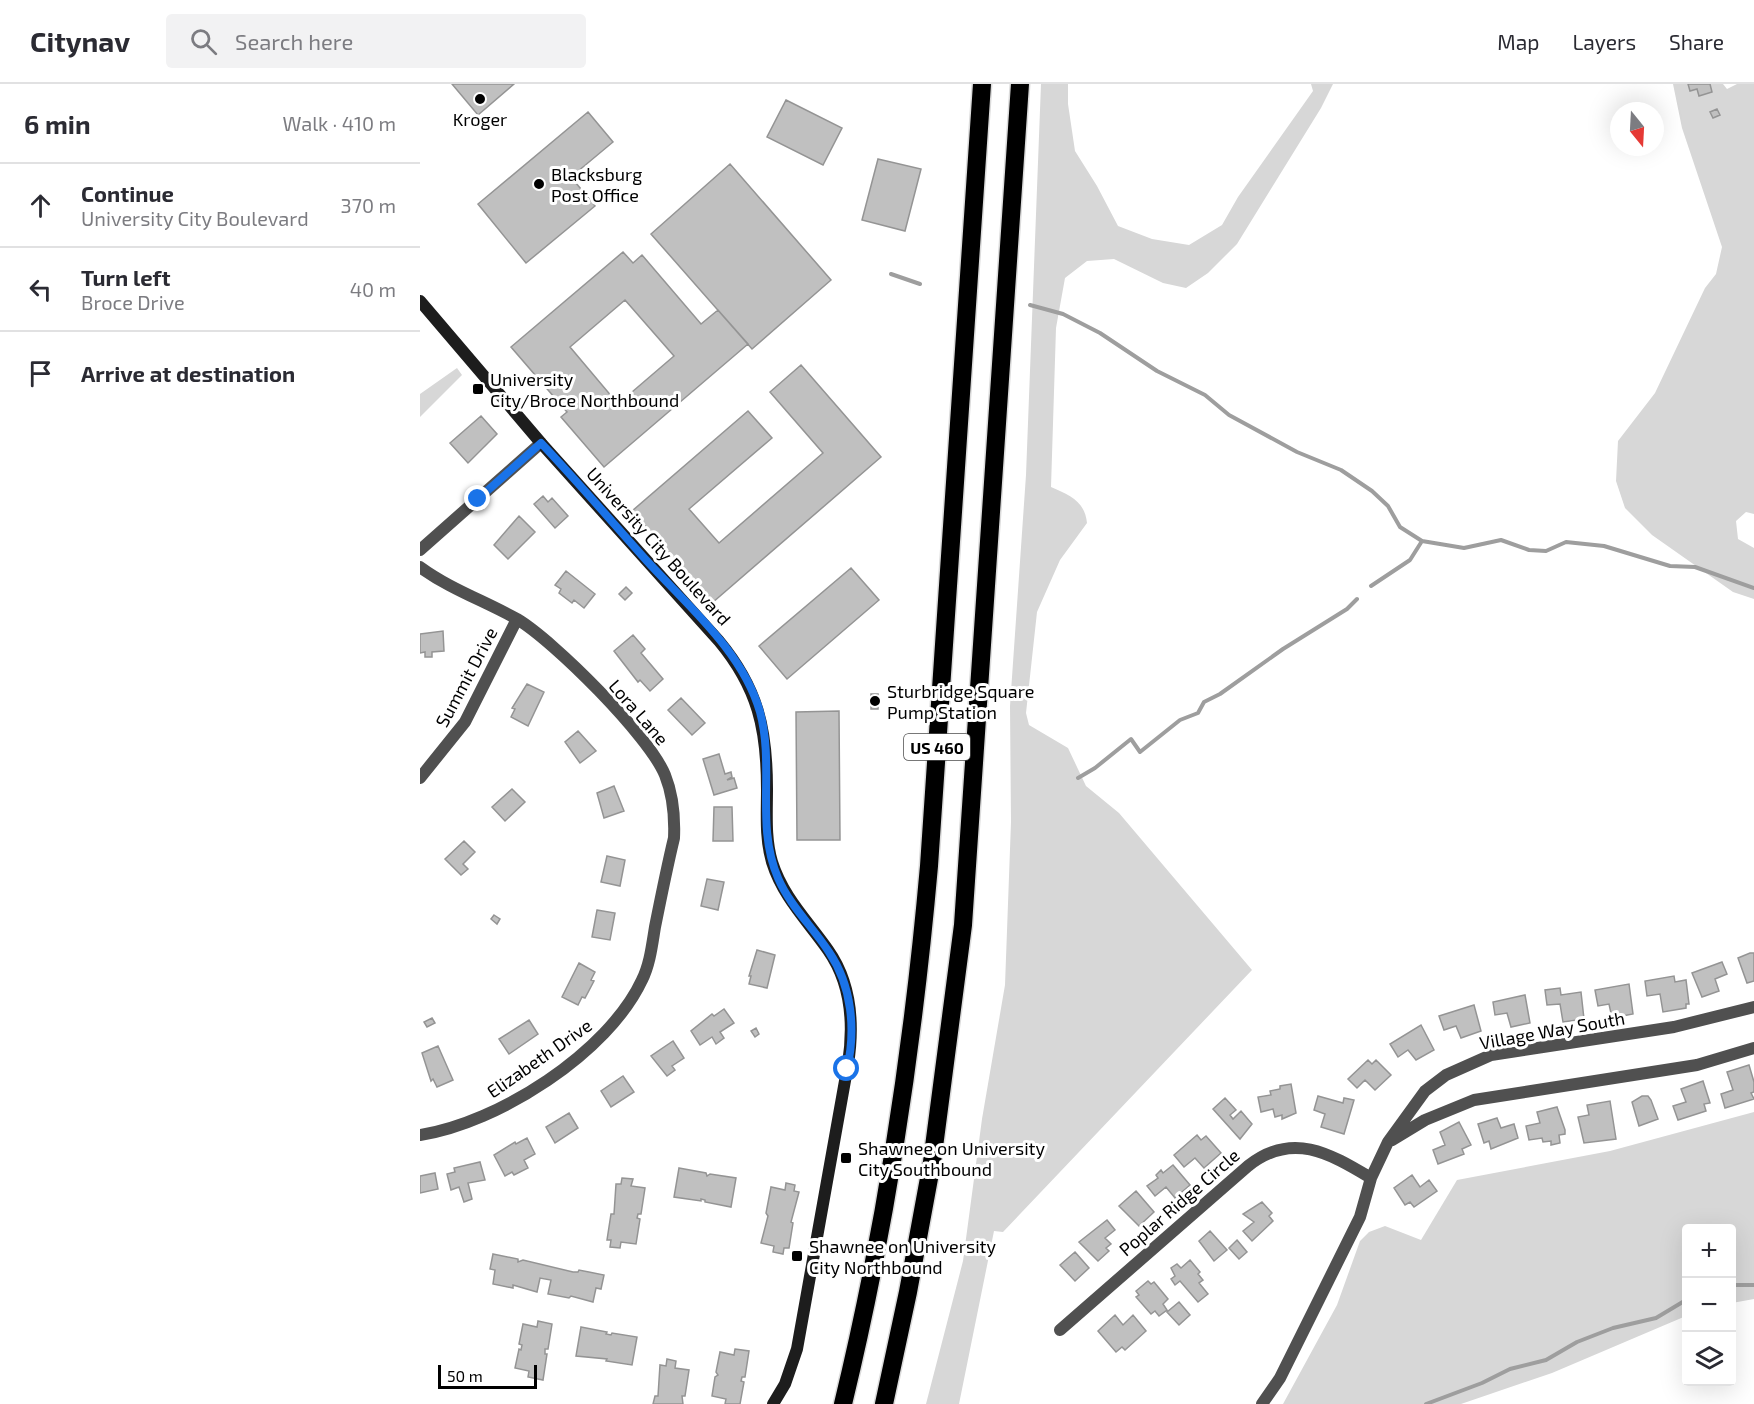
<!DOCTYPE html>
<meta charset="utf-8">
<style>
:root{--surface:#fff;--page:#f2f2f3;--text:#2b2b33;--muted:#7c7c81;--line:#e1e1e2}
body{margin:0;font-family:"Exo 2",sans-serif;background:var(--page);color:var(--text)}
.controls{position:absolute;right:18px;bottom:18px;display:grid;overflow:hidden;border-radius:6px;box-shadow:0 6px 24px #0002}
.controls button{width:54px;height:54px;display:grid;place-items:center;padding:0;border:0;border-bottom:2px solid var(--line);background:var(--surface);color:var(--text);font:30px sans-serif}
.compass{position:absolute;left:1190px;top:18px;width:54px;height:54px;border-radius:50%;background:var(--surface);box-shadow:0 6px 24px #0002;rotate:162deg}
.scale{position:absolute;left:18px;bottom:15px;width:99px;box-sizing:border-box;padding-left:6px;border:3px solid #000;border-top:0;font-size:16px;line-height:21px;white-space:nowrap;color:#000;-webkit-text-stroke:4px #fff;paint-order:stroke}
.stop{position:absolute;width:18px;height:18px;margin:-14px;border:4px solid #1a73e8;border-radius:50%;background:#fff}
.stop.end{background:#1a73e8;border-color:#fff;box-shadow:0 2px 6px #0008}
.list{margin:0;padding:0;list-style:none}
h2{display:flex;justify-content:space-between;align-items:center;height:78px;margin:0;padding:0 24px;font-size:26px}
h2 small{font-size:20px;font-weight:400;color:var(--muted)}
.list li{display:grid;grid-template-columns:39px 1fr auto;gap:18px;align-items:center;box-sizing:border-box;height:84px;padding:0 24px;border-top:2px solid var(--line)}
.list b{display:block;font-size:22px;white-space:nowrap}
.list p{margin:0;font-size:20px;white-space:nowrap;color:var(--muted)}
.list em{font-size:20px;font-style:normal;color:var(--muted)}
.icon{flex:none;width:33px;height:33px;fill:none;stroke:currentColor;stroke-width:2;stroke-linecap:round;stroke-linejoin:round}
.map{position:relative;flex:none;width:1334px;height:1320px;overflow:hidden}
header{display:flex;align-items:center;gap:36px;box-sizing:border-box;height:84px;padding:0 30px;background:var(--surface);border-bottom:2px solid var(--line)}
header strong{font-size:28px}
nav{display:flex;gap:33px;margin-inline-start:auto;font-size:21px}
.search{width:420px;height:54px;background:var(--page);display:flex;align-items:center;gap:15px;box-sizing:border-box;padding:0 21px;border-radius:6px;color:var(--muted);font-size:22px}
main{display:flex}
aside{flex:1;background:var(--surface)}
.map>svg:first-child{display:block}
</style>
<header>
<strong>Citynav</strong>
<div class="search"><svg class="icon" aria-label="search" viewBox="0 0 24 24"><circle cx="10" cy="10" r="6"/><path d="M15 15l6 6"/></svg>Search here</div>
<nav><a>Map</a><a>Layers</a><a>Share</a></nav>
</header>
<main>
<aside>
<h2>6 min<small>Walk · 410 m</small></h2>
<ul class="list">
<li><svg class="icon" aria-label="ahead" viewBox="0 0 24 24"><path d="M12 20V5M6 11l6-6 6 6"/></svg><div><b>Continue</b><p>University City Boulevard</p></div><em>370 m</em></li>
<li><svg class="icon" aria-label="left" viewBox="0 0 24 24"><path d="M17 20v-9H6M10 6l-5 5 5 5"/></svg><div><b>Turn left</b><p>Broce Drive</p></div><em>40 m</em></li>
<li><svg class="icon" aria-label="arrive" viewBox="0 0 24 24"><path d="M6 21V4h12l-3 4 3 4H6"/></svg><div><b>Arrive at destination</b></div></li>
</ul>
</aside>
<div class="map">
<svg width="1334" height="1320" viewBox="0 0 1334 1320">
<rect width="100%" height="100%" fill="#fff"/>
<path fill="#d7d7d7" d="M621,0H648V20L655,67L677,102L698,142L732,155L769,161L802,141L818,113L893,7L891,0H913L901,24L817,160L788,189L766,204L743,199L694,175L667,177L645,194L636,244L631,403C649,411 665,417 667,439L640,476L617,528L606,629L609,641L648,664L666,702L699,729L832,886L583,1148L574,1147L539,1320H506L543,1177L562,1035L585,901L591,738L590,622L606,391Z
M1253,0H1303L1307,5L1317,0H1334V430L1326,428L1316,437L1318,455L1334,464V515L1313,508L1232,451L1205,424L1196,397L1198,357L1235,309L1285,204L1296,190L1302,163L1262,44Z
M37,284L42,291L0,333V310Z
M1334,1028V1215L1312,1219V1144H1266V1232L1132,1289L1041,1320H863L917,1221L940,1157L949,1148L965,1142L1001,1156L1037,1096L1190,1067Z"/>
<g fill="none" stroke-linecap="round" stroke-linejoin="round">
<path stroke="#9e9e9e" stroke-width="4" d="M471,190L500,200
M610,221L643,230L680,249L737,287L785,311L809,331L877,368L921,386L952,407L968,422L980,443L1002,457L1044,464L1081,456L1109,466L1126,467L1146,458L1184,462L1250,482L1275,483L1334,504
M951,502L990,476L1002,457
M658,694L675,684L711,655L720,668L760,636L778,629L784,618L800,610L863,565L927,525L937,515
M1312,1201H1334
M1006,1320L1062,1299L1090,1285L1126,1276L1157,1258L1193,1244L1236,1234L1266,1216"/>
</g>
<path fill="#c0c0c0" stroke="#949494" stroke-width="1.5" fill-rule="evenodd" d="M32,0H94L58,31Z
M1268,0H1290L1292,8L1279,12L1277,5L1270,7Z
M366,16L422,44L403,81L347,53Z
M1297,25L1300,31L1293,34L1290,28Z
M168,28L193,58L151,93L175,122L106,179L58,120Z
M458,75L501,85L485,147L442,136Z
M310,80L411,196L332,265L231,150Z
M203,168L213,179L222,171L281,240L298,226L328,260L184,383L141,333L147,328L91,263ZM205,216L254,272L198,320L150,263Z
M381,281L461,373L292,519L212,427L328,327L352,354L269,425L299,459L403,369L350,308Z
M61,332L77,350L48,379L30,359Z
M123,412L128,418L132,414L148,432L135,444L114,420Z
M99,432L115,448L88,475L74,461Z
M431,484L459,516L367,595L339,562Z
M146,487L175,510L164,524L154,516L152,519L139,509L141,505L135,501Z
M206,503L212,509L205,516L199,510Z
M23,547L24,567L12,568V573H5V568L0,569V550Z
M213,551L225,565L221,569L243,595L230,607L220,596L218,598L194,567Z
M107,600L124,608L108,642L91,633L95,625L92,624Z
M451,610H458V625H451Z
M261,614L285,639L272,651L248,626Z
M419,627L420,756H377L376,628Z
M158,647L176,667L160,679L145,658Z
M299,670L305,690L311,688L312,693L307,696L314,694L317,704L294,711L283,675Z
M194,702L204,727L184,734L177,709Z
M92,705L105,718L85,737L72,723Z
M294,723H312L313,757H293Z
M44,757L55,768L43,780L48,785L41,791L25,775Z
M187,772L205,776L200,802L181,798Z
M287,795L304,798L298,826L281,822Z
M177,826L195,829L190,856L172,853Z
M74,831L80,835L77,840L71,835Z
M337,866L355,871L347,904L329,900L331,892H329Z
M1330,869H1334V897L1327,899L1318,874Z
M1302,878L1307,890L1295,895L1299,907L1282,913L1272,889Z
M159,879L175,888L171,896L174,897L165,914L162,913L158,921L142,913Z
M1254,892L1255,898L1266,896L1269,920H1266V924L1243,928L1240,910L1227,912L1225,897Z
M1209,900L1213,930L1192,934L1189,920L1178,922L1175,906Z
M1140,904L1141,911L1161,908L1164,935L1143,938L1140,920L1127,921L1125,906Z
M1105,911L1110,939L1091,943L1087,929L1075,931L1073,918Z
M1054,921L1061,947L1041,954L1036,942L1024,946L1019,932Z
M304,925L314,939L300,948L304,954L296,960L292,953L280,961L271,947L292,930L294,932Z
M12,934L15,939L7,943L4,938Z
M109,936L118,950L89,970L79,955Z
M1001,941L1014,966L996,976L988,966L978,973L970,960Z
M336,944L339,950L335,953L331,947Z
M253,957L264,974L252,982L255,986L247,992L231,972Z
M18,962L33,996L17,1003L13,995L11,997L2,969Z
M948,976L952,980L956,976L971,991L955,1006L945,996L937,1004L928,995Z
M1329,981L1334,998V1008L1331,1009L1334,1015L1305,1024L1301,1010L1313,1006L1307,988Z
M203,992L214,1008L191,1023L181,1007Z
M1283,997L1290,1019L1284,1020L1286,1027L1258,1036L1253,1022L1266,1018L1261,1005Z
M871,1000L876,1029L862,1035V1031L855,1033L853,1025L841,1028L838,1013L851,1011L850,1007L860,1005V1002Z
M898,1012L923,1019L924,1014L934,1016L924,1050L901,1043L905,1030L894,1026Z
M1222,1012H1228L1231,1016L1238,1035L1219,1042L1212,1018Z
M805,1014L816,1026L810,1031L813,1035L821,1027L832,1040L820,1055L793,1025Z
M1190,1017L1196,1055L1164,1059L1158,1033L1169,1031L1167,1021Z
M1137,1023L1145,1046V1050L1139,1051L1140,1059L1131,1061V1057L1123,1058L1122,1054L1109,1056L1106,1042L1120,1039L1117,1028Z
M149,1029L158,1044L135,1059L126,1043Z
M1077,1034L1081,1044L1094,1040L1098,1054L1071,1065L1069,1057L1064,1059L1058,1040Z
M1039,1038L1051,1061L1042,1065L1044,1070L1018,1080L1013,1066L1025,1061L1020,1048Z
M777,1051L781,1056L786,1052L801,1069L784,1084L775,1074L764,1083L754,1071Z
M107,1054L115,1070L104,1076L108,1084L94,1091L92,1088L85,1092L74,1071L95,1058L96,1060Z
M60,1078L65,1096L48,1099L52,1115L44,1118L39,1103L31,1106L27,1090L35,1088L34,1084Z
M753,1081L770,1101L755,1114L746,1103L735,1112L727,1102L738,1094L736,1091L741,1086L743,1089Z
M259,1084L286,1089L287,1092L290,1090L316,1094L311,1123L285,1118V1116L281,1115V1117L254,1113Z
M15,1089L18,1105L0,1109V1092Z
M992,1091L1000,1103L1009,1096L1017,1107L994,1123L990,1118L985,1121L974,1104Z
M202,1094L213,1095L211,1102L225,1104L221,1130H218L217,1134L220,1135L216,1160L201,1158L200,1164L190,1163L191,1156H187L191,1130H194L196,1100H201Z
M366,1099L375,1101L374,1107L379,1108L371,1138L373,1139L369,1164H364L363,1170L353,1168L354,1162L341,1159L348,1132L346,1129L351,1103L365,1106Z
M716,1107L734,1128L719,1142L699,1122Z
M842,1118L852,1129L849,1132L853,1137L832,1157L823,1147L834,1138L823,1130Z
M687,1136L695,1146L685,1154L691,1160L686,1164L689,1167L678,1177L659,1158Z
M790,1147L807,1166L794,1177L779,1157Z
M817,1156L827,1168L819,1175L809,1164Z
M655,1168L669,1184L655,1197L640,1181Z
M73,1170L98,1175V1178L103,1176L153,1188H158L159,1186L184,1191L181,1205L176,1204L173,1218L151,1212L149,1214L128,1210L131,1196L120,1194L117,1208L93,1201V1204L73,1200L75,1186L70,1185Z
M770,1176L780,1188L778,1190L783,1196L779,1199L788,1210L778,1218L760,1197L755,1201L751,1195L755,1192L751,1184L757,1180L761,1184Z
M728,1197L731,1200L734,1198L748,1215L743,1220L747,1226L739,1232L735,1227L731,1230L716,1213L719,1211L716,1207Z
M759,1218L770,1231L759,1241L747,1228Z
M695,1231L703,1241L713,1231L726,1247L705,1266L702,1263L696,1268L678,1247Z
M118,1237L132,1240L128,1265H125V1270H127L123,1296L108,1293L109,1287L95,1284L99,1265L101,1266L102,1261L99,1260L103,1240L117,1243Z
M161,1243L187,1248L186,1250L191,1251L192,1249L217,1253L212,1281L186,1277L187,1275L156,1272Z
M315,1265L329,1267L325,1293H322L321,1297L324,1298L320,1320H305L306,1315L292,1312L295,1293L298,1291L296,1288L300,1268L314,1271Z
M247,1275L256,1277L255,1284L269,1286L265,1312H262L263,1320H233L235,1312H238L240,1281L246,1282Z"/>
<g fill="none" stroke-linecap="round" stroke-linejoin="round">
<g stroke="#dbdbdb" stroke-width="21">
<path id="highway" d="M423,1320C466,1143 493,963 509,782L562,0
M464,1320L488,1208L512,1078L543,841L600,0"/>
</g>
<path stroke="#505050" stroke-width="12" d="M0,466L121,359
M0,483C30,505 65,517 97,535C134,557 229,652 245,691C253,711 255,731 254,754C247,783 241,813 235,843C232,861 230,880 222,896C188,969 78,1039 0,1051
M0,694L45,638L97,535
M972,1056L1005,1036L1054,1016L1277,981L1334,964
M640,1246L828,1082C872,1047 909,1069 951,1094
M842,1320L860,1294L940,1133L951,1094L968,1058L1005,1007L1026,991L1071,971L1254,943L1334,923"/>
<path stroke="#1d1d1d" stroke-width="12" d="M0,217L121,359L299,557C338,604 347,645 347,705C347,730 345,754 352,778C363,813 387,836 408,866C432,900 434,941 428,980L377,1265L365,1300L353,1320"/>
<use href="#highway" stroke="#000" stroke-width="18"/>
</g>
<g fill="none" stroke-linecap="round" stroke-linejoin="round">
<path stroke="#1a73e8" stroke-width="8" d="M58,415L121,359C158,398 192,438 227,477C268,522 323,568 340,628C355,683 335,741 358,794C370,822 392,842 409,868C432,902 436,946 427,985"/>
</g>
<g fill="#000" stroke="#fff" stroke-width="2">
<circle cx="60" cy="15" r="6"/>
<circle cx="119" cy="100" r="6"/>
<rect x="52" y="299" width="12" height="12" rx="3"/>
<circle cx="455" cy="617" r="6"/>
<rect x="420" y="1068" width="12" height="12" rx="3"/>
<rect x="371" y="1166" width="12" height="12" rx="3"/>
</g>
<g text-anchor="middle" dominant-baseline="central" stroke-width="6" stroke-linejoin="round" paint-order="stroke">
<rect fill="#fff" stroke="#4c4c4c" stroke-width="1.5" x="484" y="650" width="66" height="26" rx="4.5"/>
<g font-size="16" font-weight="bold" fill="#000">
<text x="517" y="663">US 460</text>
</g>
<g font-size="18" fill="#000" stroke="#fff" text-anchor="start">
<text x="60" y="35" text-anchor="middle">Kroger</text>
<text x="131" y="90">Blacksburg<tspan x="131" dy="21">Post Office</tspan></text>
<text x="70" y="295">University<tspan x="70" dy="21">City/Broce Northbound</tspan></text>
<text x="467" y="607">Sturbridge Square<tspan x="467" dy="21">Pump Station</tspan></text>
<text x="438" y="1064">Shawnee on University<tspan x="438" dy="21">City Southbound</tspan></text>
<text x="389" y="1162">Shawnee on University<tspan x="389" dy="21">City Northbound</tspan></text>
</g>
<g font-size="18" fill="#000" stroke="#fff">
<text transform="translate(239 462) rotate(48)">University City Boulevard</text>
<text transform="translate(46 593) rotate(-62)">Summit Drive</text>
<text transform="translate(219 628) rotate(49)">Lora Lane</text>
<text transform="translate(1132 946) rotate(-10)">Village Way South</text>
<text transform="translate(119 974) rotate(-35)">Elizabeth Drive</text>
<text transform="translate(759 1118) rotate(-41)">Poplar Ridge Circle</text>
</g>
</g>
</svg>
<div class="controls">
<button>+</button>
<button>−</button>
<button><svg class="icon" aria-label="layers" viewBox="0 0 24 24"><path d="M12 4l9 5-9 5-9-5zM3 14l9 5 9-5"/></svg></button>
</div>
<svg class="compass" viewBox="-18 -18 36 36"><path d="M0-13l5 13h-10z" fill="#e53935"/><path d="M0 13l5-13h-10z" fill="#7c7c81"/></svg>
<div class="scale">50 m</div>
<div class="stop" style="left:427px;top:985px"></div>
<div class="stop end" style="left:58px;top:415px"></div>
</div>
</main>
